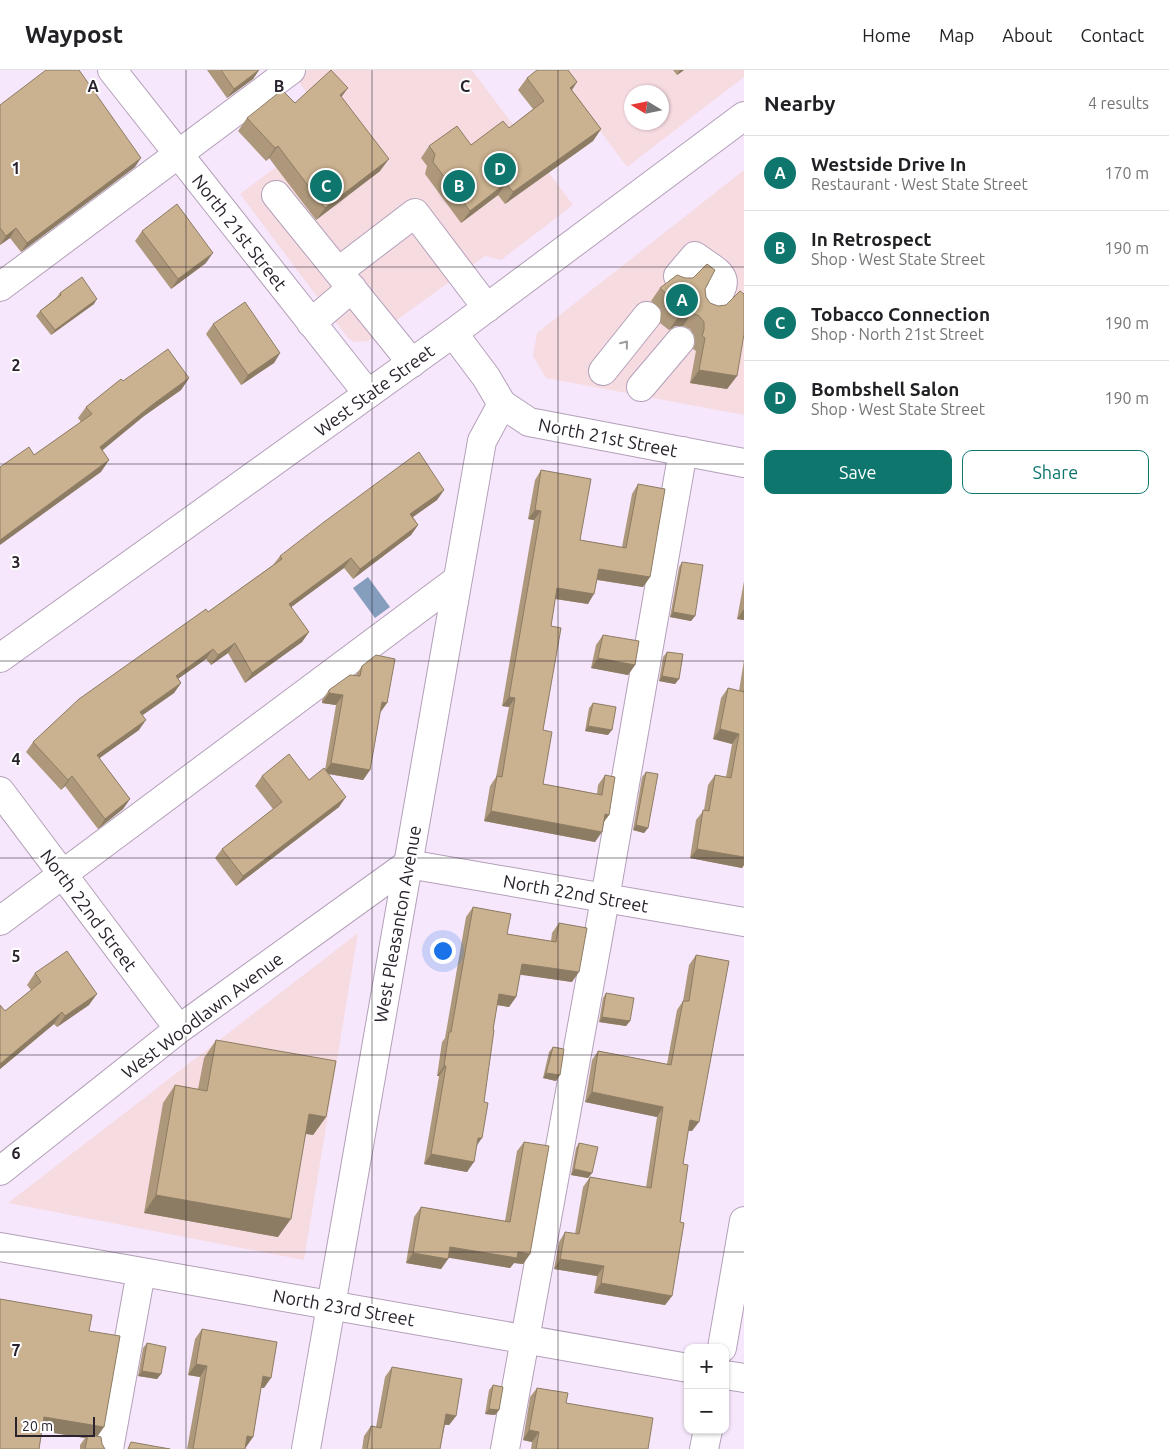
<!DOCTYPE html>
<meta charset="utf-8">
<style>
:root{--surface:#fff;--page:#f6f6f6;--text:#202124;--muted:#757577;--line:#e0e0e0;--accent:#0f766e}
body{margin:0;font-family:Ubuntu,sans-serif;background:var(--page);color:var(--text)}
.controls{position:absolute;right:15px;bottom:15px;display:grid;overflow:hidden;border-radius:10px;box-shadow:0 1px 4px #0004}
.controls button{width:45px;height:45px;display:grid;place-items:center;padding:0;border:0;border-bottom:1px solid var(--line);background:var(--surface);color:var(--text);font:25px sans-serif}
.compass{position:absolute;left:624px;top:15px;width:45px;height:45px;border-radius:50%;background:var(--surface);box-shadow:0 1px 4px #0004;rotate:280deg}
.scale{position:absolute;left:15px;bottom:12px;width:80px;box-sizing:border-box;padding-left:5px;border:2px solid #2a232d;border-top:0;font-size:14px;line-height:18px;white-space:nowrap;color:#2a232d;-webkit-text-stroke:4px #fff;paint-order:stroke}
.you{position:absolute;left:442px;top:880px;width:18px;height:18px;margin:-12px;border:4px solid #fff;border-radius:50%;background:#1a73e8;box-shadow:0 0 0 8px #1a73e833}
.badge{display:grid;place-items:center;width:32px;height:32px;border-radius:50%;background:var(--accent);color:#fff;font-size:16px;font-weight:700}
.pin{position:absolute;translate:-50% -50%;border:2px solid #fff;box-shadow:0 1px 5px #0006}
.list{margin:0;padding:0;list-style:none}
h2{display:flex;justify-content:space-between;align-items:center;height:65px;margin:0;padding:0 20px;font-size:21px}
h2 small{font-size:16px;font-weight:400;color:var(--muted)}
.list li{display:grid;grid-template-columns:32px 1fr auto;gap:15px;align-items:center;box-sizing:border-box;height:75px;padding:0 20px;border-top:1px solid var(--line)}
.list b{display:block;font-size:19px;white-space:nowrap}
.list p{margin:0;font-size:16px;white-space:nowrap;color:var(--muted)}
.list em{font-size:16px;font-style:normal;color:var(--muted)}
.actions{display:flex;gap:10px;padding:15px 20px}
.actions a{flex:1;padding:11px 0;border:1px solid var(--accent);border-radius:10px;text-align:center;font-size:18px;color:var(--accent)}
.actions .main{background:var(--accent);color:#fff}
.map{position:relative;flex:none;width:744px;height:1379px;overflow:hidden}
header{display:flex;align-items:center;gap:30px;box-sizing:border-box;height:70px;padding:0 25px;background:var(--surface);border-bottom:1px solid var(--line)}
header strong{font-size:24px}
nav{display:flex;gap:28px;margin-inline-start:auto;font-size:18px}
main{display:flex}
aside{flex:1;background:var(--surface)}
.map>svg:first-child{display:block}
</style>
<header>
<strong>Waypost</strong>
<nav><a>Home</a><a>Map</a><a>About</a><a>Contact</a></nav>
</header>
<main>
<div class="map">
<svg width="744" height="1379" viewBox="0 0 744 1379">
<rect width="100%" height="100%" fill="#f7e7fc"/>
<path fill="#f6dbe1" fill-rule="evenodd" d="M299,0H472L573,135L501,190L485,186L368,271L354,272L348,268L240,124L331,56L293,4Z
M555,0H744V7L627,97ZM632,22H662V52H632Z
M744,100V345L546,308L533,286L537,263Z
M358,863L304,1190L8,1133Z"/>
<path fill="#869ebe" d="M368,507L390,537L375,548L353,518Z"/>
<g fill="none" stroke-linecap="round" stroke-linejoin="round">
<g stroke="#b3a0b9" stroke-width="30">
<path id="minor" d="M112,0L368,324
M276,125L412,293
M339,201L415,143L487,238
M678,206L695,186C719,204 735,206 711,234
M0,217L291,0
M311,253L352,218
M453,263L486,307L502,334L529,352L744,393
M603,301L647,246
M641,317L680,271
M0,721L179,959
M0,851L457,510
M0,1101L179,959L408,794L744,852
M0,1177L688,1298
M722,1278L744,1151
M725,1305L744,1308
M109,1379L141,1202
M306,1379L482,371L502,334
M505,1379L600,857L683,381
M704,1379L708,1360"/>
</g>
<g stroke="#b3a0b9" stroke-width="30">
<path id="major" d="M0,588L453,263L744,46"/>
</g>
<use href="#minor" stroke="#fff" stroke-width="28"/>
<use href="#major" stroke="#fff" stroke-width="28"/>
</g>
<path fill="#ae987b" d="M207,0H259L253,9L227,28Z
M673,0H684L677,5Z
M527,8L577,12L572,20L601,59L593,71L505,134L498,125L461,153L425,104L427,96L421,88L429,76L471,75L509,58L533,39L518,20Z
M348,18L341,27L380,101L316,150L269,88L266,91L238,61L247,48Z
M0,35L135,97L21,182L10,168L0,175Z
M142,161L206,193L171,219L135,171Z
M660,218L705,219L706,227L737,306L727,319L690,313L696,281L693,279L695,273L694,265L690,259L683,256H675L669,260L660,253L661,240L651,231Z
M60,223L94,234L51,265L36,246L40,241L56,228Z
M213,254L280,283L274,293L241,315L206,264Z
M189,308L181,320L144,346L102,380L101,402L34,385L81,352L78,348L86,337L123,311Z
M541,400L580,470L622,477L632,424L638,414L650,507L643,517L597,510L588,534L555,529L551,556L543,660V714L597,724L598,715L605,705L609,745L604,752L595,772L484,751L490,716L496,707L509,637L502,636L534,450L528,449L535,410Z
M444,420L437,430L413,447L418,455L411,465L353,509L344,498L291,537L309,562L302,572L245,613L228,583L211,595L206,589L178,609L181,613L174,623L142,645L139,660L99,688L130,729L123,739L98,759L65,716L61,720L26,682L33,672L208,542L273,495L280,486Z
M682,492L695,546L691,551L670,547L679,497Z
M744,511V550L737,549Z
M603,565L635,595L628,605L591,598L596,575Z
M667,582L679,609L675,614L659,611L663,587Z
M744,590V795L742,798L690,788L696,750L704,740L708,715L715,705L726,707L732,674L713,669L721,628L728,618L739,621Z
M362,596L380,643L370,700L363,710L328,704L339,737L236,816L215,788L222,779L273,739L255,716L262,706L309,710L325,700L336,635L322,633V630L329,620L355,606Z
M593,633L608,665L585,661L589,638Z
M646,702L648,758L644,763L633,760L642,707Z
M473,837L507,864L551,871L552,863L559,853L572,912L520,904L516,927L509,937L497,935L493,960L477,1075L467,1102L424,1094L439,1006H437L442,972L445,968L466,847Z
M696,885L692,1061H688L683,1094L672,1226L665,1235L594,1223L597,1206L554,1199L559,1172L565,1162L575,1164L583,1117L590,1107L646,1117L657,1047L585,1032L592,990L598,981L667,994L677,940L683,931L689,895Z
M35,903L89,935L57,957L54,954L0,999V935L5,941L31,920L27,915Z
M606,923L630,951L626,956L599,952L603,928Z
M216,970L326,1047L313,1065L306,1064L278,1167L144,1143L163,1033L175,1015L198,1019L204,988Z
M553,977L556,1011L543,1008L549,982Z
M524,1072L530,1184L523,1194L514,1193L510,1198L449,1187L448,1189L441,1199L406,1193L414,1147L421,1137L505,1151L517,1081Z
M579,1073L592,1103L588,1108L571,1105L576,1078Z
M202,1259L264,1318H261L253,1367L245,1379H187L200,1307L188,1305L195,1269Z
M89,1261L97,1366L105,1379H80V1375L85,1368L42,1361L0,1379Z
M147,1273L161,1304L157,1309L138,1306L143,1278Z
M392,1297L456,1346L449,1355H445L440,1379H362L364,1366L371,1356L376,1357L385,1307Z
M493,1315L499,1340L495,1345L485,1344L489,1320Z
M537,1318L566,1333L648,1379H531L532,1372L523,1370L530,1327Z"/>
<path fill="#8d7c64" d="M259,0L253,9L227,28L234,19Z
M680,0H684L677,5Z
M577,12L569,24L570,18Z
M348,18L339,30L340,25Z
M601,59L593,71L505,134L513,122Z
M278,76L269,88L266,91L275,78Z
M141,88L135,97L21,182L27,173Z
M389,89L380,101L316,150L325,138Z
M506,113L498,125L461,153L470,141Z
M16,158L10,168L0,175L6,166Z
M213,183L206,193L171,219L178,209Z
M97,229L94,234L51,265L55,260Z
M684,243H692L683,256H675L669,260L678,247Z
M280,283L274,293L241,315L248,305Z
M699,300L737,306L727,319L690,313Z
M189,308L181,320L144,346L92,389L100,377L152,335Z
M109,390L101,402L0,475V470Z
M444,420L437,430L403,454L410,444Z
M535,440L541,441L534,450L528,449Z
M418,455L411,465L353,509L360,499Z
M351,488L344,498L282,544L289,534Z
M599,499L650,507L643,517L592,509Z
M557,518L594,524L588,534L550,528Z
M744,539V550L737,549Z
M673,542L695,546L691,551L670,547Z
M309,562L302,572L245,613L252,603Z
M235,573L228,583L211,595L218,585Z
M213,579L206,589L169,615L176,606Z
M598,588L635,595L628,605L591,598Z
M662,606L679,609L675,614L659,611Z
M181,613L174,623L133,652L140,642Z
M329,623L343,625L336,635L322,633Z
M509,627L515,628L509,637L502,636Z
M382,632L387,633L380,643Z
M146,650L139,660L90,695L97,685Z
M588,656L612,660L608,665L585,661Z
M720,659L739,664L732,674L713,669Z
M331,693L370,700L363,710L324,703Z
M72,706L65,716L61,720L68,710Z
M346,727L339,737L236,816L243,806Z
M130,729L123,739L98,759L105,749Z
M491,741L602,762L595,772L484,751Z
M605,744L609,745L602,754Z
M636,755L648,758L644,763L633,760Z
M697,779L744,787V795L742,798L690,788Z
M522,894L579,902L572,912L515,904Z
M97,924L89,935L57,957L65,946Z
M499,924L516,927L509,937L492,934Z
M62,942L54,954L0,999V994Z
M602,947L630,951L626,956L599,952Z
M444,996H446L439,1006H437Z
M546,1003L560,1005L556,1011L543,1008Z
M592,1022L663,1037L657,1047L585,1032Z
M309,1044L326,1047L313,1065L297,1062Z
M690,1050L699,1052L692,1061L683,1060Z
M478,1068H482L475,1078Z
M431,1084L474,1092L467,1102L424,1094Z
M574,1099L592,1103L588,1108L571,1105Z
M156,1125L291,1149L278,1167L144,1143Z
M450,1177L518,1182L530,1184L523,1194L514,1193L510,1198L444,1187Z
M413,1183L448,1189L441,1199L406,1193Z
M560,1189L604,1196L597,1206L554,1199Z
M601,1213L672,1226L665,1235L594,1223Z
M196,1294L207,1296L200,1307L188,1305Z
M142,1301L161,1304L157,1309L138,1306Z
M263,1306L271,1308L264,1318L256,1317Z
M489,1339L499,1340L495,1345L485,1344Z
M446,1344L456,1346L449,1355L439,1354Z
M44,1347L104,1357L95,1370L88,1364L85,1368L35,1360Z
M529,1360L539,1362L532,1372L523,1370Z
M247,1366L253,1367L245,1378Z"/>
<path fill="#cab18f" stroke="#8d7c64" d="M46,0H79L141,88L27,173L16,158L6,166L0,158V35Z
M221,0H259L234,19Z
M331,0L348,18L340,25L389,89L325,138L278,76L275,78L247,48L282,20L295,33Z
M537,0H568L577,12L570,18L601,59L513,122L506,113L470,141L433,92L435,84L429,76L457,56L471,75L503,51L509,58L544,31L527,8Z
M177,134L213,183L178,209L142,161Z
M707,194L715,200L705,219L706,227L710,233L718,236L726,235L740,221L744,224V223V264L737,306L699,300L705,268L702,266L704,260V252L699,246L692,243H684L678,247L669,240L670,227L660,218L677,205L685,208H693Z
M82,207L97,229L55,260L40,241L61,225L60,223Z
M245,232L280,283L248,305L213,254Z
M168,279L189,308L152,335L100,377L109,390L0,470V397L29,377L34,385L92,344L86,337L121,309L123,311Z
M419,382L444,420L410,444L418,455L360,499L351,488L289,534L309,562L252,603L235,573L218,585L213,579L176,606L181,613L140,642L146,650L97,685L130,729L105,749L72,706L68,710L33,672L79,629L206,539L208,542L282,489L280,486L324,452Z
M541,400L591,409L580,470L626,478L638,414L665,419L650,507L599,499L594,524L557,518L551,556L561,558L543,660L552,662L543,714L602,725L605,705L615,707L609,745L605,744L602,762L491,741L497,706L502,707L515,628L509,627L541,441L535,440Z
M682,492L703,495L695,546L673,542Z
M603,565L639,571L635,595L598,588Z
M667,582L683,584L679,609L662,606Z
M376,585L395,589L387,633L382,632L370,700L331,693L343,625L329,623V620L350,605L360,606L362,596Z
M728,618L744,622V620V787L697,779L703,740L709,741L715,705L731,708L739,664L720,659Z
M593,633L616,637L612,660L588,656Z
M289,684L309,710L324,698L346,727L243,806L222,779L282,732L262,706Z
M646,702L658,704L648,758L636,755Z
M473,837L511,844L507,864L556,872L559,853L587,858L579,902L522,894L516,927L499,924L493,960H494L484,1032L488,1033L482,1068H478L474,1092L431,1084L446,996H444L449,962H451Z
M67,881L97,924L65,946L62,942L0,994V935L5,941L41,912L35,903Z
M696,885L729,891L699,1052L690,1050L683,1094L688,1095L680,1152L684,1153L672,1226L601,1213L604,1196L560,1189L565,1162L579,1164L590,1107L651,1118L663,1037L592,1022L598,981L671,995L683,931H689Z
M606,923L634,928L630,951L602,947Z
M216,970L336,991L326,1047L309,1044L291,1149L156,1125L175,1015L207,1021Z
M553,977L564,979L560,1005L546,1003Z
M524,1072L549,1076L530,1184L518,1182L517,1188L450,1177L448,1189L413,1183L421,1137L510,1152Z
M579,1073L598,1077L592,1103L574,1099Z
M0,1229L92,1245L89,1261L120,1266L104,1357L44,1347L39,1379H0Z
M202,1259L277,1272L271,1308L263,1306L253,1367L247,1366L245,1379H193L207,1296L196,1294Z
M147,1273L166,1277L161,1304L142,1301Z
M392,1297L462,1309L456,1346L446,1344L440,1379H367L371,1356L381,1358Z
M493,1315L503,1317L499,1340L489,1339Z
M537,1318L568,1323L566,1333L653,1348L648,1379H536L539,1362L529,1360Z
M88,1364L101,1367L102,1374L105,1379H85Z
M131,1372L170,1379H128Z"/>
<defs><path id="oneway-chevron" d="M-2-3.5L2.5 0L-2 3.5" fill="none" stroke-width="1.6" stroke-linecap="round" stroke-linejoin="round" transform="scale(1.25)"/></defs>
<use stroke="#9f9ca0" href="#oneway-chevron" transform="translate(625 274) rotate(-51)"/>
<path fill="none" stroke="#2a232d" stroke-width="1" stroke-opacity="0.55" d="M186,0V1379M372,0V1379M558,0V1379M0,197H744M0,394H744M0,591H744M0,788H744M0,985H744M0,1182H744"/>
<g text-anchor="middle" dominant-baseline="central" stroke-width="4" stroke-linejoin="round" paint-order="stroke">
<g font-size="18" fill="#2a232d" stroke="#fff">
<text transform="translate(240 162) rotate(52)">North 21st Street</text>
<text transform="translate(374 320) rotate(-36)">West State Street</text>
<text transform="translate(608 367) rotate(11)">North 21st Street</text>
<text transform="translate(576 823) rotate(10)">North 22nd Street</text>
<text transform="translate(89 840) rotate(53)">North 22nd Street</text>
<text transform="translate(397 854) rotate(-80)">West Pleasanton Avenue</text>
<text transform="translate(202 945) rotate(-37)">West Woodlawn Avenue</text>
<text transform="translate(344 1237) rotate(10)">North 23rd Street</text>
</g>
</g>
<g font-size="16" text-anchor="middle" font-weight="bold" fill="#2a232d" stroke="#fff" stroke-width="4" stroke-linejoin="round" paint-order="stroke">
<text x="93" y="22">A</text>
<text x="279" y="22">B</text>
<text x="465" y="22">C</text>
<text x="16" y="104">1</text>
<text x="16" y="301">2</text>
<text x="16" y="498">3</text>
<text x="16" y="695">4</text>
<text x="16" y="892">5</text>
<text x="16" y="1089">6</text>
<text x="16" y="1286">7</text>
</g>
</svg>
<div class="controls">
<button>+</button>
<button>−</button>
</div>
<svg class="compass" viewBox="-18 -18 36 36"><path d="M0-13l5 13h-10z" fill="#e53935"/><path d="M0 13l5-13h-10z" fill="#757577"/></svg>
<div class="scale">20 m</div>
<div class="you"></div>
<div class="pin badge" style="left:682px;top:230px">A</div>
<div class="pin badge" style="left:459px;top:116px">B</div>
<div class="pin badge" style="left:326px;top:116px">C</div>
<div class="pin badge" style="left:500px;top:99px">D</div>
</div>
<aside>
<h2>Nearby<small>4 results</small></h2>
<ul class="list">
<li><span class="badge">A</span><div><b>Westside Drive In</b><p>Restaurant · West State Street</p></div><em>170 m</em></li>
<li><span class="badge">B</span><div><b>In Retrospect</b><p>Shop · West State Street</p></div><em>190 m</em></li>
<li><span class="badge">C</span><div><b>Tobacco Connection</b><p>Shop · North 21st Street</p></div><em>190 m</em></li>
<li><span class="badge">D</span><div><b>Bombshell Salon</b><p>Shop · West State Street</p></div><em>190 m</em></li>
</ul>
<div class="actions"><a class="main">Save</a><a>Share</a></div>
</aside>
</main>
